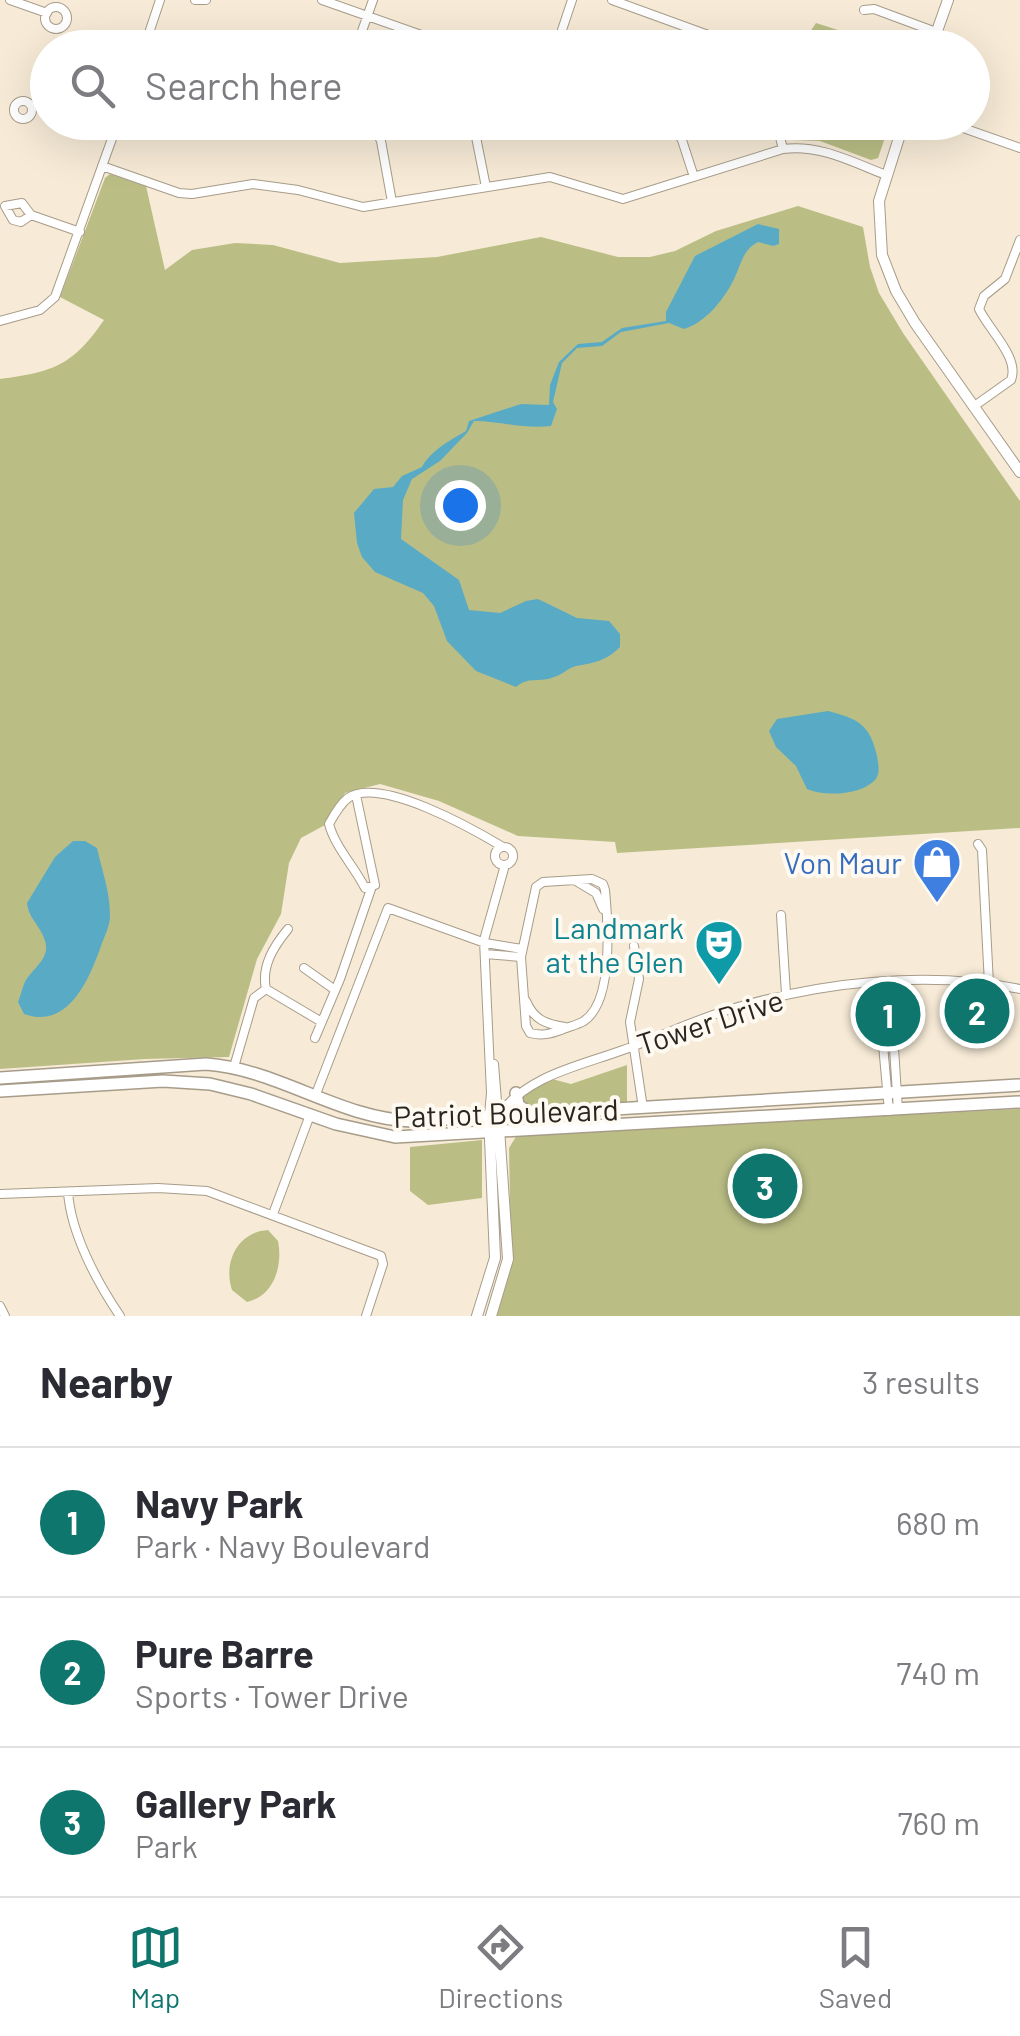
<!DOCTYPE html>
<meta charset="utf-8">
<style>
:root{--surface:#fff;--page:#f2f2f3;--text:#2b2b33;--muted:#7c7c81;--line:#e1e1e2;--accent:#0f766e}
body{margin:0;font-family:Barlow,sans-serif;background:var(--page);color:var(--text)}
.you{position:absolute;left:460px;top:505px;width:35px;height:35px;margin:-25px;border:8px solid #fff;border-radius:50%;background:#1a73e8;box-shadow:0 0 0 15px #1a73e833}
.badge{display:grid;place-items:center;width:65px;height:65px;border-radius:50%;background:var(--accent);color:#fff;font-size:32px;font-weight:700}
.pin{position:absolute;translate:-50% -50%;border:5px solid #fff;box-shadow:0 2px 10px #0006}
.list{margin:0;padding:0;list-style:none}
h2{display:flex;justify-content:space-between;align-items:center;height:130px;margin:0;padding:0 40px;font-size:42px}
h2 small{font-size:32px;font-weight:400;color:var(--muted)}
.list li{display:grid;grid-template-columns:65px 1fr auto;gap:30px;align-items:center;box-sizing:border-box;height:150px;padding:0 40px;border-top:2px solid var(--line)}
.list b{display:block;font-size:38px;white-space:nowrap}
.list p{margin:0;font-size:32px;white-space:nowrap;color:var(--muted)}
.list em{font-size:32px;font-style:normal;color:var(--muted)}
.icon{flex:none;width:55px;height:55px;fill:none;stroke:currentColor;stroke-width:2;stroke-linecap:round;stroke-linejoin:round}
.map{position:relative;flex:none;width:1020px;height:1316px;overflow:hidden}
.search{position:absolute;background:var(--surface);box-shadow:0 10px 40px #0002;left:30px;right:30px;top:30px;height:110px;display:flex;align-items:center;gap:25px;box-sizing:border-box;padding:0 35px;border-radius:55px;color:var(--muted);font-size:38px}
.sheet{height:580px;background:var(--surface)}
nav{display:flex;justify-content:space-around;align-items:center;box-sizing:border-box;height:140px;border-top:2px solid var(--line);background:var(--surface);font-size:28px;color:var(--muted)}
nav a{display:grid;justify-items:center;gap:5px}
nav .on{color:var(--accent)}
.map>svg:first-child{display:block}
</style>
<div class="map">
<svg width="1020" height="1316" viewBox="0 0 1020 1316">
<rect width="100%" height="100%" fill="#f7ebd7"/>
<path fill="#babe85" d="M816,23L891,47H800Z
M786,123V122L890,123L878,158L871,160L820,141L793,140Z
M110,174L146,186L165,270L192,250L235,243L273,245L340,263L437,257L541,237L618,257H650L675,251L716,231L798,206L863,227L870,267L879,293L903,333L1020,501V828L617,853L615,842L518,836L439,801L380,784L345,793L325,825L301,838L289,863L281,914L257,959L229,1057L145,1059L0,1069V379C54,372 73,365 104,320L60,297L105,178Z
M878,986L901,989L890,1039L873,999Z
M627,1065V1106L520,1108L521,1095L552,1079L571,1084Z
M1020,1109V1316H492L511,1259L509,1148L517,1135Z
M482,1140V1198L428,1205L410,1191V1147Z
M268,1230L278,1241C283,1266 274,1296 247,1302L232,1290C223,1263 237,1232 268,1230Z"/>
<path fill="#59aac5" d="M758,224L779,229V244L773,246L758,242C741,251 741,267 732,283C722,302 704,323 684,329L669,323L621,332L602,346L577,348L562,363L553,402L557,409L551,426C523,429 499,421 474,421L467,433L440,461L412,479L403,500L401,539L459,580L469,610L500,613L526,601L538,599L577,618L609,621L620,634V647C606,661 594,663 576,666C568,668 562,675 554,677C540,683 528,676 516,687L476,671L447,641L434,606L423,593L375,572L362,557L357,543L354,513L374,489L393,487L402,476L422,467C430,451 452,439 466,431L469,421L521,404L549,405L550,385L559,362L578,344L602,342L622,328L666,321V312L695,256Z
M828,711C859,719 870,725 877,756C878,764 881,773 875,780C861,795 826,797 807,789L796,766L776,747L769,731L777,719Z
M73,841H85L97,848C102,871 110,891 110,916C110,926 104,937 101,946C89,980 68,1030 24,1014L18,1002C21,995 23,985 26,980C35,966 52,957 44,938C39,924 29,919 27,903L55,857Z"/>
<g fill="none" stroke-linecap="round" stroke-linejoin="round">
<g stroke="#a79c89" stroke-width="10">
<path id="minor" d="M10,0L47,13
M195,0H206
M322,0L427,37L446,48
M612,0L744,48
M45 18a11 11 0 1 1 22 0a11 11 0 1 1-22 0Z
M864,10L874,9L936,32
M144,48L160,0
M356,48L373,0
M556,48L572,0
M14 110a9 9 0 1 1 18 0a9 9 0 1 1-18 0Z
M372,122L381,141L392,202
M473,122L486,187
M670,122L682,140L694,177
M776,122L783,149
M946,122L1020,148
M102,166L179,193L192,194L253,184L298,190L363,207L550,177L623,199L783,149C819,144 852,162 886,175
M31,215L21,222L13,220L5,206L22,203L31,215L80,232
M0,321L40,310L55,297L118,122
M973,407L1011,380C1020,358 989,330 979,309L984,296L1005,279L1020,240
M356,795L375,885L365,888C354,866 335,847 329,824C334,815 340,804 348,798C380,776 473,829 503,847
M978,844L982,850L989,984
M495 856a9 9 0 1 1 18 0a9 9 0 1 1-18 0Z
M592,879L603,884L605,890C608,922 614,1001 584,1021C577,1025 568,1027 561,1030C550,1034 542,1036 530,1033L526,1026L521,957L536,887L543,882Z
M576,881L596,893L603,909
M781,915L786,994
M634,946L639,979L630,1022L643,1108
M485,954L521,957
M304,968L335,990
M869,984L883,1045L889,1111
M266,989C261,966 274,946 288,929
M266,989L320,1021
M526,1001C534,1020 546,1024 565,1027
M315,1038L340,979L371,889
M494,1064L498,1114
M234,1067L254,998L266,989
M316,1094L388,908L485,943L522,949
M898,1110L894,1048L906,982
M489,1115L491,1093L484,940L505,865
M497,1116C529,1075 576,1067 623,1050C660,1037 694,1020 731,1009C822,982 927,970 1020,989
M68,1192C71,1234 97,1282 120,1316
M0,1194L158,1188L207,1191L381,1256L383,1264L366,1316
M273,1214L310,1115
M0,1306L5,1316"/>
</g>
<g stroke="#a79c89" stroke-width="12">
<path id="tertiary" d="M931,48L948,0
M904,122L879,201L882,255L896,291L915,323L1020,472
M477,1316L495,1258L489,1115
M491,1316L508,1259L498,1114"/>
</g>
<g stroke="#a79c89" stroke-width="14">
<path id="secondary" d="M0,1078L206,1064C278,1069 340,1119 412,1121L1020,1085
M0,1091L163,1081L210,1084L251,1094L336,1124L395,1137L1020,1102
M516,1093L518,1105L529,1113"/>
</g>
<use href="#minor" stroke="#fff" stroke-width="8"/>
<use href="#tertiary" stroke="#fff" stroke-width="10"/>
<use href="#secondary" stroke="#fff" stroke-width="11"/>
</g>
<defs>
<g id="shop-pin" transform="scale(2.5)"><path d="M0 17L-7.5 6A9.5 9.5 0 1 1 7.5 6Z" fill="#3f7fe0" stroke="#fef9f1"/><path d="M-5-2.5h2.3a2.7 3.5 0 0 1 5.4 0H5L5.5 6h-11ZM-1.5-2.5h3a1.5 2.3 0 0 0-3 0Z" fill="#fff"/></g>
<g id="theatre-pin" transform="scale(2.5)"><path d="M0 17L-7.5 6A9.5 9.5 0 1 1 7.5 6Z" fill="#0f9aa8" stroke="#fef9f1"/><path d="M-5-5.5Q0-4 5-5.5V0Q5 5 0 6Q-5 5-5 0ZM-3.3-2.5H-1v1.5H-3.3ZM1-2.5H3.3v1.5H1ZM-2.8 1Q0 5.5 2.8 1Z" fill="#fff"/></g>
</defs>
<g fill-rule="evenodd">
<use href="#shop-pin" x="937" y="862"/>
<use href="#theatre-pin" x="719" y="944"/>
</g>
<g text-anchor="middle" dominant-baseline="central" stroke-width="8" stroke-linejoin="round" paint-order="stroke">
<g font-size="30" fill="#366cbe" stroke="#fef9f1" text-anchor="end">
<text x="902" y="862">Von Maur</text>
</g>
<g font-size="30" fill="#0d838f" stroke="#fef9f1" text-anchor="end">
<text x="684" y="927">Landmark<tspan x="684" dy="34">at the Glen</tspan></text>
</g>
<g font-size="30" fill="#2a261f" stroke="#fef9f1">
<text transform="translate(710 1021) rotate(-18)">Tower Drive</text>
<text transform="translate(506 1112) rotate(-2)">Patriot Boulevard</text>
</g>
</g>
</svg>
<div class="you"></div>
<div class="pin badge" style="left:888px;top:1014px">1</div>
<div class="pin badge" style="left:977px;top:1011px">2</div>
<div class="pin badge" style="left:765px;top:1186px">3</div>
<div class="search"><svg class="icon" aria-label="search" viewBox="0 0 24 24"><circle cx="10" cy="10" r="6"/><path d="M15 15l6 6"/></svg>Search here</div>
</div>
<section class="sheet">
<h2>Nearby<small>3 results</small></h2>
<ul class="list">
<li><span class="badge">1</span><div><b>Navy Park</b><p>Park · Navy Boulevard</p></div><em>680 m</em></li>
<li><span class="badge">2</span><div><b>Pure Barre</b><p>Sports · Tower Drive</p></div><em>740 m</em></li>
<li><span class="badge">3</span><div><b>Gallery Park</b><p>Park</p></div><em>760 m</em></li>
</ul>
</section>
<nav>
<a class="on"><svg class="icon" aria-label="map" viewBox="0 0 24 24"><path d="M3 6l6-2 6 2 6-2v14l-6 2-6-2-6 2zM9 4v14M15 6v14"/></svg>Map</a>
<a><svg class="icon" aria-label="directions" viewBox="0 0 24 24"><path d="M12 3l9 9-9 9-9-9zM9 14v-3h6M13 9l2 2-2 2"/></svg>Directions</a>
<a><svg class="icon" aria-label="saved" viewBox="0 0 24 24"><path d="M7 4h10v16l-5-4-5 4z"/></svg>Saved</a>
</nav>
